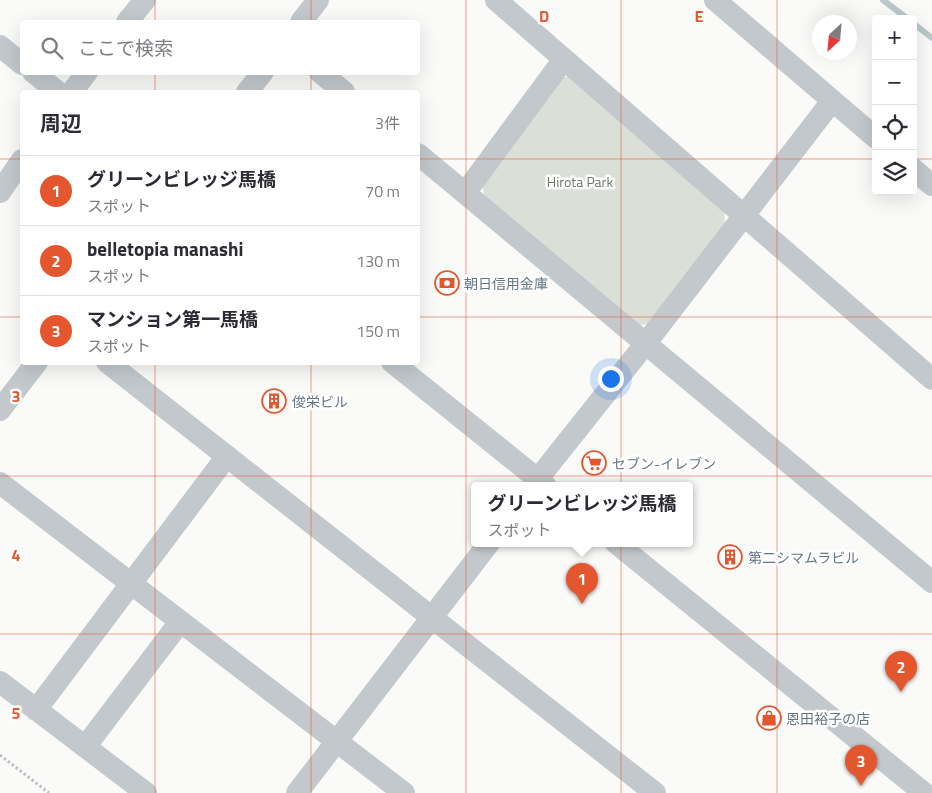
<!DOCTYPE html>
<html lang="ja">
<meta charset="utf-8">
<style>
:root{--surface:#fff;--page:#f2f2f3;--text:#2b2b33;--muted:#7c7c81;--line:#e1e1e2;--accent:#e4572e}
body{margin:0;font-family:"Titillium Web","Noto Sans JP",sans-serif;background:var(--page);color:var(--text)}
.controls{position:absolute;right:15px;top:15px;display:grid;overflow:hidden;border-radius:5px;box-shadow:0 5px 20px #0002}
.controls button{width:45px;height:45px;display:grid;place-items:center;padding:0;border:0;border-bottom:1px solid var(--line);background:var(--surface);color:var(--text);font:25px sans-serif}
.compass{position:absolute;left:812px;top:15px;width:45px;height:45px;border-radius:50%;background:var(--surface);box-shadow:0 5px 20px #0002;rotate:206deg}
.you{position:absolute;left:610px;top:378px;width:18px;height:18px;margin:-12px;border:4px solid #fff;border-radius:50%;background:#1a73e8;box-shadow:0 0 0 8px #1a73e833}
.badge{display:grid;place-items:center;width:32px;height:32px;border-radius:50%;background:var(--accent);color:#fff;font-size:16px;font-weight:700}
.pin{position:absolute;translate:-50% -41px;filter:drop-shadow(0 1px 2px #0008)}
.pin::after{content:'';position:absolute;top:26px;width:18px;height:15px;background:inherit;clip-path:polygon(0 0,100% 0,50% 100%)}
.popup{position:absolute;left:471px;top:482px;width:222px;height:65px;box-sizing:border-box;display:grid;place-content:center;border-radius:5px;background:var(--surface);filter:drop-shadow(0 1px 4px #0005);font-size:16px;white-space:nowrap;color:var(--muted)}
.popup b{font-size:19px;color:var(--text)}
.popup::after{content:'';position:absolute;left:50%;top:100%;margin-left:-10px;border:10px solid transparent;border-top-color:var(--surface)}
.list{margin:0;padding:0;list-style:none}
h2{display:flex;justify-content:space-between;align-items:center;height:65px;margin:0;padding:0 20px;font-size:21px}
h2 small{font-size:16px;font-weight:400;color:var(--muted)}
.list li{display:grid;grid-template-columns:32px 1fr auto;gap:15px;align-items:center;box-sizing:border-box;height:70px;padding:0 20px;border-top:1px solid var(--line)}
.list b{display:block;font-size:19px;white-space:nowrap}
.list p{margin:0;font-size:16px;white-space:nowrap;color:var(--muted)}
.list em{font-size:16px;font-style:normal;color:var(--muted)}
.icon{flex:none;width:28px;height:28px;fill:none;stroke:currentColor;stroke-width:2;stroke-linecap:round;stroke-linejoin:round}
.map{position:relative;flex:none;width:932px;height:793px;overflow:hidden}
.search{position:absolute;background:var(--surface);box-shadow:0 5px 20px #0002;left:20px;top:20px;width:400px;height:55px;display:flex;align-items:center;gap:12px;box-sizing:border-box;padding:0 18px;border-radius:5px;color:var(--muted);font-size:19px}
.panel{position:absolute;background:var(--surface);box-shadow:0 5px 20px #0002;left:20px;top:90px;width:400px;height:275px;border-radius:5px}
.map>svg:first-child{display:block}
</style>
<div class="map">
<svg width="932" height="793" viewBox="0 0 932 793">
<rect width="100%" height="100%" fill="#fafaf8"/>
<path fill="#dadfd7" d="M563,77H569L724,207L725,227L650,324L638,325L484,198L483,186Z"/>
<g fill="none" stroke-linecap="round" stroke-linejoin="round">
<path stroke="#bbc7cb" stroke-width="6" d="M883,0L908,19
M913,23L932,38"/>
<path stroke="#bbbfc2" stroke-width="3" stroke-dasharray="2.5 2.5" stroke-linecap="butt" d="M0,755L49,793"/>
<path stroke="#c3c8cc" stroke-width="22" d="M496,0L932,379
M715,0L876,138
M127,22L145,0
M301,22L318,0
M0,46L22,64
M33,72L58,92
M320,72L344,92
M72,92L87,72
M247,92L263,72
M418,154L932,582
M913,169L932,185
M0,192L22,160
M465,193L564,59
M107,362L655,793
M392,362L545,485
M0,410L37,362
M0,483L404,793
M533,485L646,343L832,101
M616,543L924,793
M0,682L146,793
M36,710L227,456
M85,747L180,622
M297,793L489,543"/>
</g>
<path fill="none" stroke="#e4572e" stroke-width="1" stroke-opacity="0.55" d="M155,0V22M311,0V22M466,0V793M621,0V793M777,0V793M155,72V92M311,72V92M0,159H22M418,159H876M913,159H932M0,317H22M418,317H932M155,362V793M311,362V793M0,476H932M0,634H932"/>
<defs>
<g id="bank-ring" transform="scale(1.25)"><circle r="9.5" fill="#fff" stroke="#e4572e" stroke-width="1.5"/><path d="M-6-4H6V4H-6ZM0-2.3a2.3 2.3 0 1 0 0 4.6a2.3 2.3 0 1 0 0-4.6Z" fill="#e4572e"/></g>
<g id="building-ring" transform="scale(1.25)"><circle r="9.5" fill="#fff" stroke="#e4572e" stroke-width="1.5"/><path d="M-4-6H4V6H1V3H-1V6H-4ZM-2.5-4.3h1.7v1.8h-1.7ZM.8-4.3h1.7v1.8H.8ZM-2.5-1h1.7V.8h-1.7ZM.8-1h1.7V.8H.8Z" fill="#e4572e"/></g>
<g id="supermarket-ring" transform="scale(1.25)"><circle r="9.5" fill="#fff" stroke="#e4572e" stroke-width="1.5"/><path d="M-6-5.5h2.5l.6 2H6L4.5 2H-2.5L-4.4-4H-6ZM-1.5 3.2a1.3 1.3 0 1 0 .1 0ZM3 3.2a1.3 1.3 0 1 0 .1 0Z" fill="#e4572e"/></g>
<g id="shop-ring" transform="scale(1.25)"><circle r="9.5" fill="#fff" stroke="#e4572e" stroke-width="1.5"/><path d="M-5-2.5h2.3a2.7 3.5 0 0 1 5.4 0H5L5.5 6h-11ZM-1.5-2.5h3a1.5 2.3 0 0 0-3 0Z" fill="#e4572e"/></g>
</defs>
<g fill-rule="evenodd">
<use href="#bank-ring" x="447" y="283"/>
<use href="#building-ring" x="274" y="401"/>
<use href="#supermarket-ring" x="594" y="463"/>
<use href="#building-ring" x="730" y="557"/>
<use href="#shop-ring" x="769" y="718"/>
</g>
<g text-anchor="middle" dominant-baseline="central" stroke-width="5" stroke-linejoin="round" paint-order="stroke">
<g font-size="14" fill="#687a64" stroke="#fff">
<text x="580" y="181">Hirota Park</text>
</g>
<g font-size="14" fill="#657683" stroke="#fff" text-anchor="start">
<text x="464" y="283">朝日信用金庫</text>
<text x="292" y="401">俊栄ビル</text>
<text x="612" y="463">セブン-イレブン</text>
<text x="748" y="557">第二シマムラビル</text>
<text x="786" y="718">恩田裕子の店</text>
</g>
</g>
<g font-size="16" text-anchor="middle" font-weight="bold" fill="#e4572e" stroke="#fff" stroke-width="5" stroke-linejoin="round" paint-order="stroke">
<text x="544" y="22">D</text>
<text x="699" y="22">E</text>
<text x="16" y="402">3</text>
<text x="16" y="561">4</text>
<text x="16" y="719">5</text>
</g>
</svg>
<div class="controls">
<button>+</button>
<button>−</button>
<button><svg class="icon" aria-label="locate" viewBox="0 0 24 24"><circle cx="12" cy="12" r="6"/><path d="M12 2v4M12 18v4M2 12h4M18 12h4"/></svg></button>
<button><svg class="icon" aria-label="layers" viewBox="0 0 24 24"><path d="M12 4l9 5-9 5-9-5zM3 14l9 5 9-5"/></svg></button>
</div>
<svg class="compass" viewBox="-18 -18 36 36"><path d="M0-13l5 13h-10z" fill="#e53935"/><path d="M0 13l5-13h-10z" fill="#7c7c81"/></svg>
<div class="you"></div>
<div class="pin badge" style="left:582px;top:604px">1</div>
<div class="popup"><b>グリーンビレッジ馬橋</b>スポット</div>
<div class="pin badge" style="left:901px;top:692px">2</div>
<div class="pin badge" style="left:861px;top:786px">3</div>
<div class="search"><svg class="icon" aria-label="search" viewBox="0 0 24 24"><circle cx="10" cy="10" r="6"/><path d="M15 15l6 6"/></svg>ここで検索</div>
<section class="panel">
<h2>周辺<small>3件</small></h2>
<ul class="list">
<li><span class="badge">1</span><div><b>グリーンビレッジ馬橋</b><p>スポット</p></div><em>70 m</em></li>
<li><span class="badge">2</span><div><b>belletopia manashi</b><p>スポット</p></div><em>130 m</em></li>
<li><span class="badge">3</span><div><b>マンション第一馬橋</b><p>スポット</p></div><em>150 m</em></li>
</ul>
</section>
</div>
